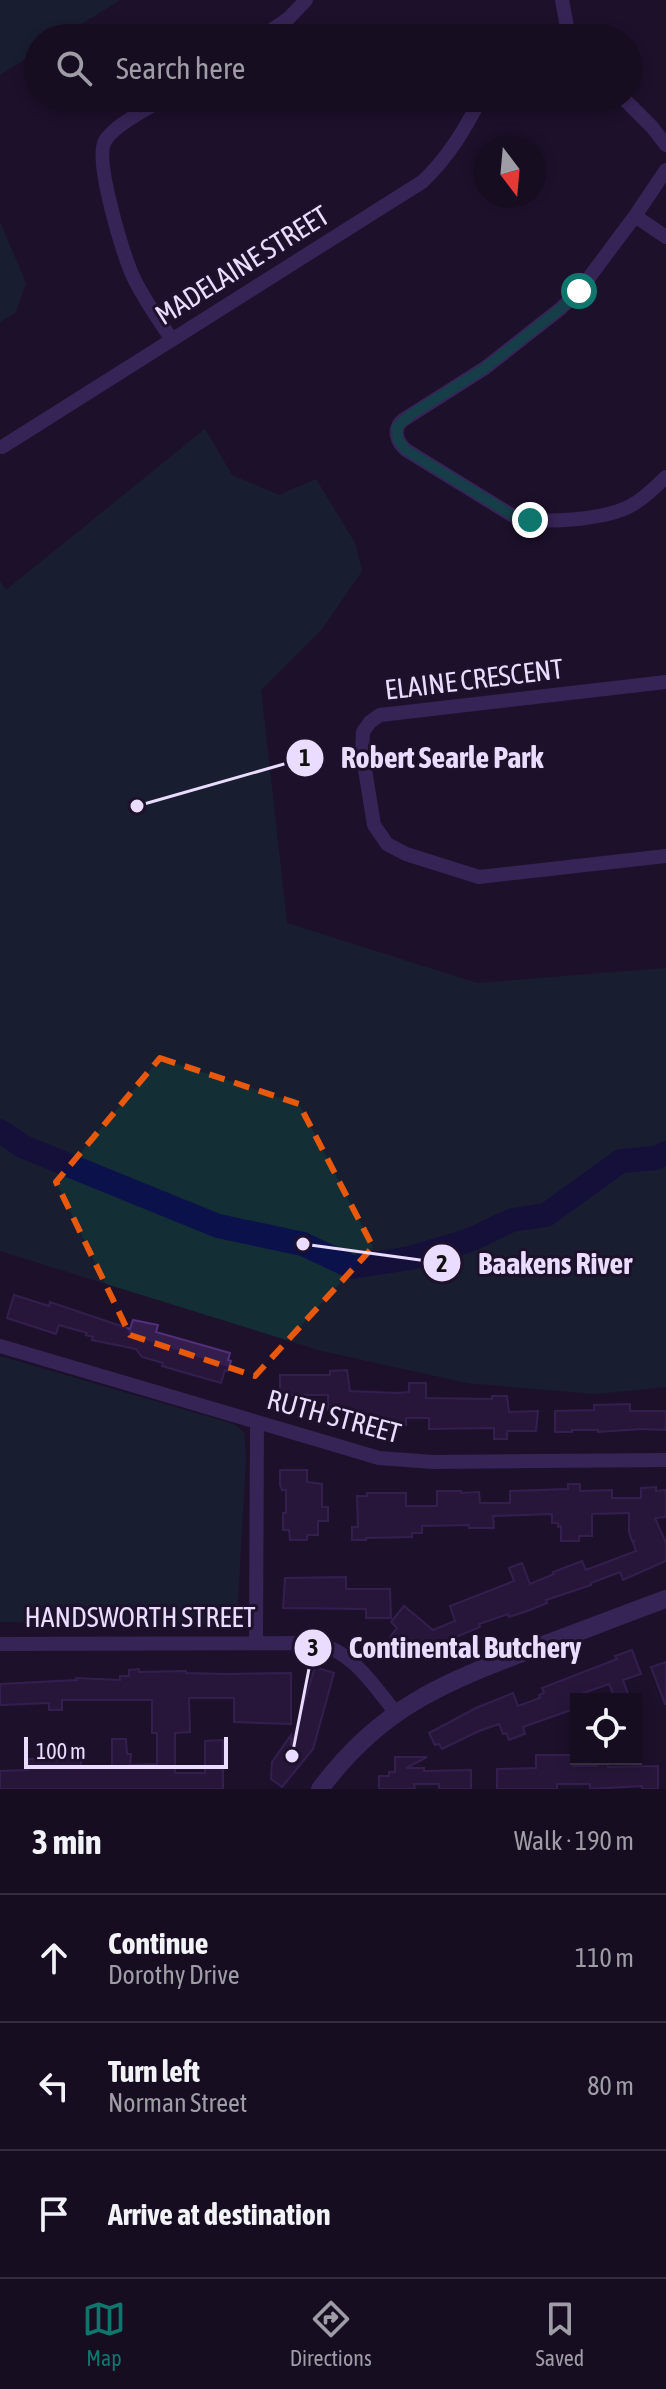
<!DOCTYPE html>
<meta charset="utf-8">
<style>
:root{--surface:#160d21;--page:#231b2e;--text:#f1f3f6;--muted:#9e9ca5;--line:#352d3f;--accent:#0f766e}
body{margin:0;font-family:"Asap Condensed",sans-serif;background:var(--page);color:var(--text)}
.controls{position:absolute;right:24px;bottom:24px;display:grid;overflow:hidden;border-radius:0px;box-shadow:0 4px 12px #0003}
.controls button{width:72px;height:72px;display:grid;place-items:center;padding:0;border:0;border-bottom:2px solid var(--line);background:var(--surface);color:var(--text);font:40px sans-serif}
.compass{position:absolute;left:474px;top:136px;width:72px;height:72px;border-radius:50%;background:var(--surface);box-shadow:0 4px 12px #0003;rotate:164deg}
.scale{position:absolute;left:24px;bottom:20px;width:204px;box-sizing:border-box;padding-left:8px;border:4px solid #e9dcff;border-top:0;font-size:22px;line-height:28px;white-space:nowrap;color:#e9dcff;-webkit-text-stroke:6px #1d112c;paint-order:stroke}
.stop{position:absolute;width:24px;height:24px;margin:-18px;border:6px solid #0f766e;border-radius:50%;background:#fff}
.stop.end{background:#0f766e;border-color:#fff;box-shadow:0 2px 8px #0008}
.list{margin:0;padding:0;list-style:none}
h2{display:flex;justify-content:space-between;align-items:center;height:104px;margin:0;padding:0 32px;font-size:34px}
h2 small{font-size:26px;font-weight:400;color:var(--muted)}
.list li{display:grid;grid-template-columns:52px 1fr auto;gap:24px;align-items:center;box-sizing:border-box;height:128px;padding:0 32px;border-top:2px solid var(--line)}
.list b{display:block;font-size:30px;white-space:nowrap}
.list p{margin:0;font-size:26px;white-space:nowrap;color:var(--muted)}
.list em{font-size:26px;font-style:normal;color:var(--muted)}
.icon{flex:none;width:44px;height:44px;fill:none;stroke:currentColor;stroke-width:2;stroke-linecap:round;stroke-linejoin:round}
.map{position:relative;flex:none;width:666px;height:1789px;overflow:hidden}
.search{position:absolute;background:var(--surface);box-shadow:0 4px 12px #0003;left:24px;right:24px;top:24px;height:88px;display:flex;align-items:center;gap:20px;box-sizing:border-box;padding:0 28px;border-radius:44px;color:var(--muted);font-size:30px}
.sheet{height:488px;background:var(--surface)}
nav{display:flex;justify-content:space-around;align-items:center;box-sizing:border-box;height:112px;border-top:2px solid var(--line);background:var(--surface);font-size:22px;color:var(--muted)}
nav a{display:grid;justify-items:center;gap:4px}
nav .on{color:var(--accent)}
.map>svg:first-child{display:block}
</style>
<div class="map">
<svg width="666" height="1789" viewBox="0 0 666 1789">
<rect width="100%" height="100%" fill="#1d112c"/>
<path fill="#142e36" d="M0,0H120L59,38H38V51L0,75Z
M0,222L26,283L16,312L0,322Z
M205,429L232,475L279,495L316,479L355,543L362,571L322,629L261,690L287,923L477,983L666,968V1387L595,1394L467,1383L322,1351L0,1251V581L6,590Z
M0,1356L234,1424L244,1432L246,1457L237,1617L232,1624L0,1622Z"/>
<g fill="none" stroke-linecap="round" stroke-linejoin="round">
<path stroke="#0a114b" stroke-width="24" d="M0,1131L24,1147L218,1226L303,1244L352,1267L410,1258L470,1240L512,1220L546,1215L621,1161L656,1158L666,1153"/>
</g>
<path fill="#331d4d" stroke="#512f79" stroke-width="2" d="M14,1295L49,1306L50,1302L130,1329L133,1320L158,1325L156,1332L230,1353L228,1360L231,1361L228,1371L225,1370L221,1383L162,1366L163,1363L142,1357L136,1349L92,1340L93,1337L86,1335L87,1333L59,1325L56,1334L7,1318Z
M347,1370L350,1391L398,1393L409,1392V1383H426V1398L492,1399V1396H507L509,1412L538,1411L536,1431H507V1439H494V1428L429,1429V1418H406V1425L374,1426V1422H356V1410H328V1395H280V1375H330V1371Z
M630,1404V1411H666V1430L642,1429L598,1432V1430H572V1432H555V1411L594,1410V1405Z
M280,1470H307V1482L322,1484V1507H328V1521H318V1535H307V1540H290L289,1530H283V1513H286V1490H282L280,1485Z
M568,1484H580V1491L612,1490V1498H641V1488L656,1487V1491L666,1490V1517L655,1518L666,1543V1561L623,1580L620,1572L591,1583V1585L546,1600L547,1603L530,1610L509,1617L508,1614L479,1624L480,1627L451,1639L453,1644L421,1658L413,1640L405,1650L390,1637L397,1628L391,1622L404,1606L433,1630L455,1621L450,1606L514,1581L509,1568L522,1563L530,1584L554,1574L553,1572L582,1561L586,1570L636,1551L633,1542L635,1541H632L629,1532V1513L592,1514V1536H579V1541H561V1526L558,1527V1523H552V1514L493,1516L494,1528H469V1525L422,1526V1533H412V1537L366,1538V1540H352V1527H358L357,1496H367V1493H406V1506H437V1491H461V1493L479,1492L480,1503H510V1491L568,1489Z
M346,1577V1589H390L391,1618H366V1609L283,1608L285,1578Z
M632,1650L641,1674L623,1680L628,1694L615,1698L609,1684L575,1696L574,1693V1709L523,1727L525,1734L509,1740L506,1733L503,1734L499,1724L479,1731L442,1749L439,1744L435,1745L429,1733L476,1708L513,1693L518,1706L540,1698L539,1695L544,1693L542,1688L617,1659L615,1656Z
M666,1662V1704H665L651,1667Z
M315,1667L334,1673L313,1749L282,1787L271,1779L272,1762L291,1735V1745Z
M139,1669V1672L186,1671V1673L225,1674L291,1673V1724L234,1722V1698H189L190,1732L175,1733V1773H205V1741L223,1740V1789H0V1771L28,1770V1759H58V1752H80L81,1767L112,1766V1739H126L127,1754H131L130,1765L157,1764V1733H152V1700H62V1710H49V1703L0,1705V1684L77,1680L76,1678L120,1680V1676H129V1670Z
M536,1755H574V1766H597V1759H608V1767L658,1766V1789H642V1786L590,1789V1784H557V1789H497V1769L536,1768Z
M395,1757H427L406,1768H424V1771L471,1770V1789H439V1784H414L415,1789H379V1776H389V1772H395Z"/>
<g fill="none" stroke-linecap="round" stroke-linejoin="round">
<path stroke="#543c8b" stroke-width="14" d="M562,0L569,38
M260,38L289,18L306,0
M165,98C149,108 114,125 105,141C94,160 122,249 131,272C141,296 158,318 172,340
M623,98L652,127L666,145
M666,170L635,216L579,291L560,309L485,368L403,420C392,429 397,442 406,450L515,517C544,524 606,520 632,505C645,498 655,487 666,477
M635,216L666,237
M2,447L422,182C448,158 465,129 481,98
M666,682L380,715L370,722L363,732L362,751L374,825L387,844L406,854L479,877L666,856
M0,1346L379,1458L433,1462L666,1460
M256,1642L257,1422
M0,1644L315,1643C352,1650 373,1685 396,1713"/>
<path stroke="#543c8b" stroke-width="18" d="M320,1789C381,1707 443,1683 535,1648C579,1632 622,1615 666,1599"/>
</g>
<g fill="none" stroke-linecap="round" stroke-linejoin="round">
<path stroke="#0f766e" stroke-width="10" d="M530,520L515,517L406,450L398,440L397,427L410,415L485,368L560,309L579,291"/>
</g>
<path d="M0 0H666V1789H0ZM160,1058L299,1104L373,1247L255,1376L130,1335L56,1182Z" fill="#1d112c" fill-opacity=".55" fill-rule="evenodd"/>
<path fill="none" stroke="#e8590c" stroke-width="6" stroke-dasharray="16 10" stroke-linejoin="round" d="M160,1058L299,1104L373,1247L255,1376L130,1335L56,1182Z"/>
<g text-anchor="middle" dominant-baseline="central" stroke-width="6" stroke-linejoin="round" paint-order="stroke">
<g font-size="28" fill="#e9dcff" stroke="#1d112c">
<text transform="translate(242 265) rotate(-32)">MADELAINE STREET</text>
<text transform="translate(474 679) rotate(-7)">ELAINE CRESCENT</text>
<text transform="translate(334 1416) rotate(15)">RUTH STREET</text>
<text x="140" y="1617">HANDSWORTH STREET</text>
</g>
</g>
<path fill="none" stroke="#e9dcff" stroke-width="3" d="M137 806L305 758M303 1244L442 1263M292 1756L313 1648"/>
<g fill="#e9dcff" stroke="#1d112c" stroke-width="3">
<circle cx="137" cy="806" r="8"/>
<circle cx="303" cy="1244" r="8"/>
<circle cx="292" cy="1756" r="8"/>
<circle cx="305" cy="758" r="20"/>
<circle cx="442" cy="1263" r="20"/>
<circle cx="313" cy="1648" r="20"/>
</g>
<g font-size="24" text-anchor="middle" font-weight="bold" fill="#111">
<text x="305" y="766">1</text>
<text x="442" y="1272">2</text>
<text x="313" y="1656">3</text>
</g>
<g font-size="30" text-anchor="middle" font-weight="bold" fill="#e9dcff" stroke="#1d112c" stroke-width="6" stroke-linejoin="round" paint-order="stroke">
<text x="442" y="768">Robert Searle Park</text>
<text x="555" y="1274">Baakens River</text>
<text x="465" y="1658">Continental Butchery</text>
</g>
</svg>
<div class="controls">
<button><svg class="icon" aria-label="locate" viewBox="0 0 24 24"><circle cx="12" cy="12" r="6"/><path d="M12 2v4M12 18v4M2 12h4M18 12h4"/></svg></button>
</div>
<svg class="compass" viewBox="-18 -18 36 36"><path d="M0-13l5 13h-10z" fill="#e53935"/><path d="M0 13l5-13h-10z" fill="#9e9ca5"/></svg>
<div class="scale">100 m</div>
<div class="stop" style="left:579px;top:291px"></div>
<div class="stop end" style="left:530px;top:520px"></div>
<div class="search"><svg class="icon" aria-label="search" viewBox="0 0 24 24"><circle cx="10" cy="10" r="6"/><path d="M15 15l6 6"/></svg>Search here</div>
</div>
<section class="sheet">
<h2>3 min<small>Walk · 190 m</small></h2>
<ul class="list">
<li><svg class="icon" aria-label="ahead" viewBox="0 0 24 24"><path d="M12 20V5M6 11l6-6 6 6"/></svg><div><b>Continue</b><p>Dorothy Drive</p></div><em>110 m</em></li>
<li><svg class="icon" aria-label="left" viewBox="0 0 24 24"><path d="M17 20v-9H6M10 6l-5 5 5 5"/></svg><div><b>Turn left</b><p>Norman Street</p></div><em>80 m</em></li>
<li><svg class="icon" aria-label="arrive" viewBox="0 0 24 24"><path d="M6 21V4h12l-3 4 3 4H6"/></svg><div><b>Arrive at destination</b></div></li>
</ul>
</section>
<nav>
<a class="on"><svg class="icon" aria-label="map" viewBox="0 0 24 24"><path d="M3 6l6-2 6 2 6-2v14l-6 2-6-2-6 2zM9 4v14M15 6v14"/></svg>Map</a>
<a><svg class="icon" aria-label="directions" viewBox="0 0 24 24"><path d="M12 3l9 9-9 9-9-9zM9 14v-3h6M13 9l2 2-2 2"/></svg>Directions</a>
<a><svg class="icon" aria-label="saved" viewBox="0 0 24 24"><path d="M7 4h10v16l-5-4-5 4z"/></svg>Saved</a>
</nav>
